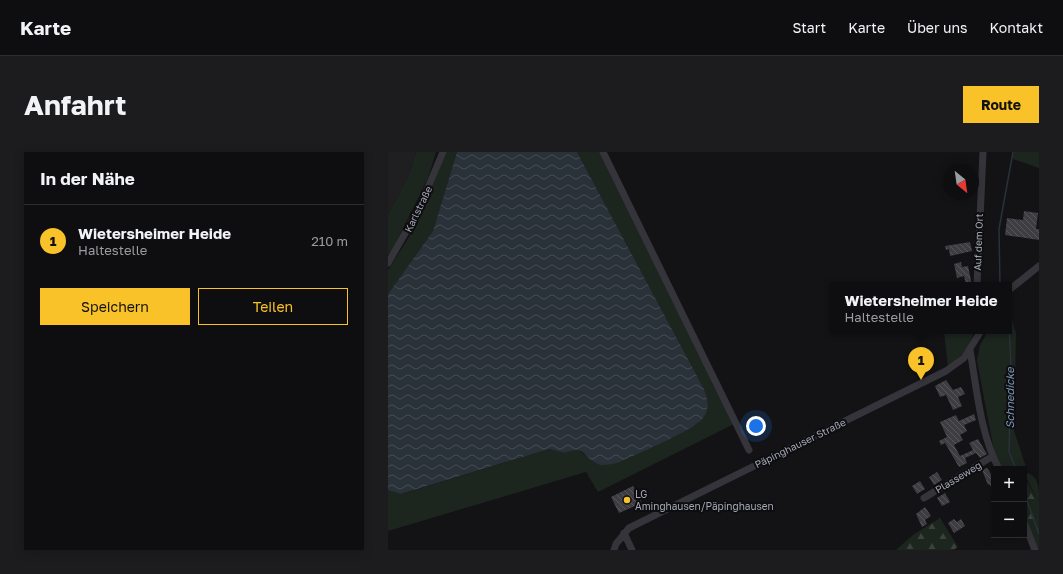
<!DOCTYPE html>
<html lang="de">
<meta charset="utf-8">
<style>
:root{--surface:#0e0e10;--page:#1c1c1e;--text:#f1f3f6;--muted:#9b9c9f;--line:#2e2e30;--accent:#f8c228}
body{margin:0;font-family:"Golos Text",sans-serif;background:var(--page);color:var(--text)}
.controls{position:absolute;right:12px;bottom:12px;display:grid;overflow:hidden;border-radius:0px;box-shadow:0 2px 10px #0003}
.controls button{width:36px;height:36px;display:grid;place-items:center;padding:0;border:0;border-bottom:1px solid var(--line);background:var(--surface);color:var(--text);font:20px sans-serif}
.compass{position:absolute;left:555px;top:12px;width:36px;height:36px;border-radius:50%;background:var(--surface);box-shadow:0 2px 10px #0003;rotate:151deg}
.you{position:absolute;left:368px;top:274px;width:14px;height:14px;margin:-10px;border:3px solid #fff;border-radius:50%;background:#1a73e8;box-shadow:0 0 0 6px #1a73e833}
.badge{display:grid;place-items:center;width:26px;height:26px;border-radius:50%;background:var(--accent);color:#111;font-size:13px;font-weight:700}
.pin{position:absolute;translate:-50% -33px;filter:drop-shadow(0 1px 2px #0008)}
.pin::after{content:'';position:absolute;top:21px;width:14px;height:12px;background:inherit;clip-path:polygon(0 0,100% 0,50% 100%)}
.popup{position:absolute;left:442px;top:130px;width:182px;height:52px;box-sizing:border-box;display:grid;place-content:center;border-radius:0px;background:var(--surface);filter:drop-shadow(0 1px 3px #0005);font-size:13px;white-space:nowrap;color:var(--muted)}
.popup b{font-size:15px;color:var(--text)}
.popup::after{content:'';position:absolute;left:50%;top:100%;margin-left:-8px;border:8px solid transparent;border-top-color:var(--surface)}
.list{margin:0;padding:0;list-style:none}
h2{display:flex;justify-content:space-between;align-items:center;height:52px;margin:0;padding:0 16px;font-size:17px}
h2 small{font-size:13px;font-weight:400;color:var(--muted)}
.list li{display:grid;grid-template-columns:26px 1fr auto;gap:12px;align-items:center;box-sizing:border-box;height:72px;padding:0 16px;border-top:1px solid var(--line)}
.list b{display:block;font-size:15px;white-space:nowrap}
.list p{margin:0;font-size:13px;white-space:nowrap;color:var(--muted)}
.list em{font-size:13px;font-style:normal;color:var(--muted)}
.actions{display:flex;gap:8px;padding:12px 16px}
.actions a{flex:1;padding:9px 0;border:1px solid var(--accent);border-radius:0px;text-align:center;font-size:14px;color:var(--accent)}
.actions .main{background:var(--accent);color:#111}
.map{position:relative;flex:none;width:651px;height:398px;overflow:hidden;border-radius:0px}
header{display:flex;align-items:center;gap:24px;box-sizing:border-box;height:56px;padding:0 20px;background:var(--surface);border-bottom:1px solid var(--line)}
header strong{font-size:19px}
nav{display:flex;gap:22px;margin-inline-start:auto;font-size:14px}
.intro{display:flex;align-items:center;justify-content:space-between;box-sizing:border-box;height:96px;padding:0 24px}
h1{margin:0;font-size:28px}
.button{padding:10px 18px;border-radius:0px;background:var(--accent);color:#111;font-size:14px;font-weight:700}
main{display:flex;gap:24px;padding:0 24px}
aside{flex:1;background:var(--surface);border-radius:0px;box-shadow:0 2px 10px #0003}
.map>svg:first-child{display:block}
</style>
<header>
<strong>Karte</strong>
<nav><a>Start</a><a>Karte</a><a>Über uns</a><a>Kontakt</a></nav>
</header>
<div class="intro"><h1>Anfahrt</h1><a class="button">Route</a></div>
<main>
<aside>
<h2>In der Nähe<small></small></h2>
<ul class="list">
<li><span class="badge">1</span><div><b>Wietersheimer Heide</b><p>Haltestelle</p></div><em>210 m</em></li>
</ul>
<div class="actions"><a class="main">Speichern</a><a>Teilen</a></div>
</aside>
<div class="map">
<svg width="651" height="398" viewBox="0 0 651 398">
<defs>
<pattern id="forest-firs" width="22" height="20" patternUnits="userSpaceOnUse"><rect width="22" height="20" fill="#1d251f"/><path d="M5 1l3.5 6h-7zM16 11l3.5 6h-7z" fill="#3b423d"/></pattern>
<pattern id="water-waves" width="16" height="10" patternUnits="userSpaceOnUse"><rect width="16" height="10" fill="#293139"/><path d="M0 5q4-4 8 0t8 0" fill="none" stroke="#454c53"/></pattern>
<pattern id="building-back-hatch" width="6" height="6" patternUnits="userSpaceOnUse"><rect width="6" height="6" fill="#3d3d42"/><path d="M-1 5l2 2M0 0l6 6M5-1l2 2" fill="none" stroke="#56565b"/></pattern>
</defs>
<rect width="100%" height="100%" fill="#131315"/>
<path fill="#1f1f22" d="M0,0H28L21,22L0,63Z"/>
<path fill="#1d251f" d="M28,0H48L40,26L7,93L0,103V63L21,22Z
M58,0H69L45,79L0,142V118L21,85L38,51Z
M189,0H212L346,272L210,340L198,320L0,379V338L14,342L161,297L177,301L185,297H189L207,311L232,310L306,274C320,265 322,251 316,237Z
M624,0H651V16L625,7Z
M621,158L628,181L626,279L638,315L636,317H614L607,304L589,209L592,193L600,179H621Z
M556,179H586C583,195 572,206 560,215Z
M640,321C651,326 651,336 651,350L637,324Z"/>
<path fill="url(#forest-firs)" d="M636,325L651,350V398L636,364Z
M552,366L570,395L565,398H508L525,383Z"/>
<path fill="url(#water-waves)" d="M69,0H189L316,237C320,247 322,257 315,266C307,278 248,302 232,310C225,312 217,314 210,312C195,306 197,292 177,301L161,297L13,342L0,338V142L45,79Z"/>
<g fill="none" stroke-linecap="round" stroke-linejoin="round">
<path stroke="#293139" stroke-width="1.5" d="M612,133L611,77L625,0
M621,174L623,215L621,300L628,317
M636,340L651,382"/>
</g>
<path fill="url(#building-back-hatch)" d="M636,59L650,61L648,77H651V88L617,83L619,66L635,68Z
M582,90L584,99L562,104L561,97L558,98L557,94Z
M573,110L574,115L580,114L584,133H578L576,124L569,126L566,112Z
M558,228L565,238L573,235L577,242L570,245L574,254L565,258L558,243L552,245L547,234Z
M586,262L588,268L576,273L579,279L572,283L575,288L566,293L572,304L585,298L581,291L590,287L599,302L592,306L588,301L577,306L579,311L571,315L557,291L553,293L551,289L559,285L552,270L568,263L571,269Z
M599,316L603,322L606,320V339L601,332L600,333L594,318Z
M549,320L554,328L546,333L541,325Z
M532,329L537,337L529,342L524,334Z
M245,334L254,351L231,361L223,345Z
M557,341L562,350L554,354L549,346Z
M537,355L543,364L537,368L539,372L534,375L528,362Z
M566,367L569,370L573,367L577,374L566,381L560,371Z"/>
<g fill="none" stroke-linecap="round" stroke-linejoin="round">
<path stroke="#34343a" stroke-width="7" d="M215,0L361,298
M0,111L31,57L55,0
M589,133L595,0
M621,138L651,114
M582,198C589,238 592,281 611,317
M536,346L605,304
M636,370L647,398
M236,381L244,398
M226,398L228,392L241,376L558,219L576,206L593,179"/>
</g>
<circle fill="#f8c228" stroke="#0e0e10" stroke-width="1.5" cx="239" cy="348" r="4"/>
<g text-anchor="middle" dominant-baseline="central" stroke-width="4" stroke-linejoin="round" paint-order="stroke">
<g font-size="10" fill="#a4a8b6" stroke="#0e0e10">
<text transform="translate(30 57) rotate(-64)">Karlstraße</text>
<text transform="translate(590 90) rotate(-88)">Auf dem Ort</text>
<text transform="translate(412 291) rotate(-26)">Päpinghauser Straße</text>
<text transform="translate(570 325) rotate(-31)">Plasseweg</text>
</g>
<g font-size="10" fill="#a4a8b6" stroke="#0e0e10" text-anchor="start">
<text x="247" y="342">LG<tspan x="247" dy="12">Aminghausen/Päpinghausen</tspan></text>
</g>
<g font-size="11" font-style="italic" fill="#7993b3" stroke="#0e0e10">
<text transform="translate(621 246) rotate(-90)">Schnedicke</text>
</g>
</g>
</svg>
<div class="controls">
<button>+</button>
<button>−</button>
</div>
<svg class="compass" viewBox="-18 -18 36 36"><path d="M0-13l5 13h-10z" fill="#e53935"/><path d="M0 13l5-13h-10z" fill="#9b9c9f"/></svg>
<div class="you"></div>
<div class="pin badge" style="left:533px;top:228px">1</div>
<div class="popup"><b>Wietersheimer Heide</b>Haltestelle</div>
</div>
</main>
